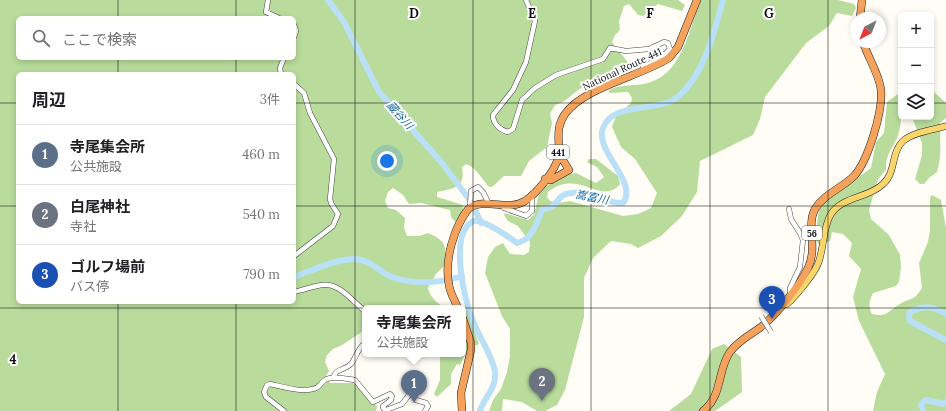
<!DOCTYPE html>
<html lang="ja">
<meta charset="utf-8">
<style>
:root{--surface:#fff;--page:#f2f2f2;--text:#202124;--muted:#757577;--line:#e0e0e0;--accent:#0b8043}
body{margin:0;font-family:Lora,"Noto Sans JP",serif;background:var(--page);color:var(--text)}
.controls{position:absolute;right:12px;top:12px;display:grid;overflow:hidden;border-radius:6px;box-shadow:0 2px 6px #0003}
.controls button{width:36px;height:36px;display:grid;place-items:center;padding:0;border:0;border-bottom:1px solid var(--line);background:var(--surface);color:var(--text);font:20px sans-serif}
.compass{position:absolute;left:850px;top:12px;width:36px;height:36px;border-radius:50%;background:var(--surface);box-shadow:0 2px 6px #0003;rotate:222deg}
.you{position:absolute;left:387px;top:161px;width:14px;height:14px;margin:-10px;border:3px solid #fff;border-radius:50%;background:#1a73e8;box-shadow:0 0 0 6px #1a73e833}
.badge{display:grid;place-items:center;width:26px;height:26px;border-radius:50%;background:var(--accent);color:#fff;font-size:13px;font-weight:700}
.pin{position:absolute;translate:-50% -33px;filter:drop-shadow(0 1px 2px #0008)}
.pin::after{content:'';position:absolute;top:21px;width:14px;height:12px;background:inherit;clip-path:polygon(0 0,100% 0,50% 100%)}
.popup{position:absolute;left:362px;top:305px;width:104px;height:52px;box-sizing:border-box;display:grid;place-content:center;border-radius:6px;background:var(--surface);filter:drop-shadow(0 1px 3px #0005);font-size:13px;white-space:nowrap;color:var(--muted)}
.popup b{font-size:15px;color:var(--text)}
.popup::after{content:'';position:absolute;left:50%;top:100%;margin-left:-8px;border:8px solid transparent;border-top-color:var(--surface)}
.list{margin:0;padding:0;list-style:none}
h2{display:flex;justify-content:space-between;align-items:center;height:52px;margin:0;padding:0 16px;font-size:17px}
h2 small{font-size:13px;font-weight:400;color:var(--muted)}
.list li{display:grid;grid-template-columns:26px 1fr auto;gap:12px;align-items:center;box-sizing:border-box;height:60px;padding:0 16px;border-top:1px solid var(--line)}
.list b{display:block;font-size:15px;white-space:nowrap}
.list p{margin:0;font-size:13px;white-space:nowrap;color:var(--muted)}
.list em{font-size:13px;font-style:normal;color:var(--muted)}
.icon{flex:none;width:22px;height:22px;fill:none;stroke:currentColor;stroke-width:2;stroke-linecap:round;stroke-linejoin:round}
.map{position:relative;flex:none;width:946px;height:411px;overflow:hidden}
.search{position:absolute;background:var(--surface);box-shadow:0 2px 6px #0003;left:16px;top:16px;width:280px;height:44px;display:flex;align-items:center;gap:10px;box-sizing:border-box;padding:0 14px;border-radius:6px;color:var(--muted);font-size:15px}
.panel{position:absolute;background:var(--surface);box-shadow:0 2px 6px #0003;left:16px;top:72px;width:280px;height:232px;border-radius:6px}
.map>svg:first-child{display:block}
</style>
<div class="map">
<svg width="946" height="411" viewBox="0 0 946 411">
<rect width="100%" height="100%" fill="#fffdf5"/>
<path fill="#b9dc9c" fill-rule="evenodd" d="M0,0H678L685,5L682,11L658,4L643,16L638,15L629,4L624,6L619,21L620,30L615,35L612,42L630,65C621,82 599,80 583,87C573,92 567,102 555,105L550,114L552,123L547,147L529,161L521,176H504L492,187H489C481,178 477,168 466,164L462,167C466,189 453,188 437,192V197L463,205C464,212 460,217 455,222L451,217L450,210L421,203L409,204L403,195L393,188L388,192L385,201L388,208L396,210L405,218L404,228L407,236H419L428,233C448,242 446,246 444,266L436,274L428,288C429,296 438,305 447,308C451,309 458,307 463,306L468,313L479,344L468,349L460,365L457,364L451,374V384L437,397L434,394L440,380V358L442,354H463V308H365V330L342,345L333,349L327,355L325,362L329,371L326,376L330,383H353L377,406L376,411H0ZM18,18H294V58H18ZM18,74H294V302H18Z
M701,0H838L854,4L856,8L852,16L837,13L829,26L806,43L765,97L760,119L753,135L700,161L697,192L682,216L661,236L638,248L631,244L611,241L593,258L584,278V317L565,390L557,405L545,411H537L522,402L503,399L502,411H489L493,400L501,389L507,372L510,356V329L502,316L485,273L488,257L495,247L503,243L510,254L524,255L529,252L530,242L518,226L508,221L504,215L505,213L528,220L534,215L540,189L569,174L576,173L596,183L604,177L597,167L587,162L589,159H596L618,176L620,184C602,207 578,167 548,192L547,197L550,201L559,203L570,201L623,216L638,214L651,208L657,193L635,159L621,147L612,127L616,116L631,103L632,98L628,92L609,93V90C624,83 637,87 651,82C683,71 689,28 701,0Z
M931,89L946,103V118L940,123C940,140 942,156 937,172L929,178L924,184H920L915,179L922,155V143L912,117H931Z
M901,92C901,107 903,123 897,138C891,151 886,154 886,170L878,179L869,210L871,219L889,235L900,255L901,267L899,282L896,286L873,293C869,301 868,306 872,314C889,318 888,310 900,304C912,297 913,302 922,288L919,263L928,242L930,230V198L932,195L941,200L946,228V411H873L877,392L885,374L859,321L853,297L861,269L849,256L852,243L843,234L832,232L830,241L819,245L815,237L819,210L826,201L871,168L876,142L884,133L887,102Z
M724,344L741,357L742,392L715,411H669L691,394L712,349Z"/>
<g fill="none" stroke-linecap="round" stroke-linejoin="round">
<path stroke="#b9e0f7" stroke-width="6" d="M328,0L344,22L379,92L442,163L472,203L481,223
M294,277C313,270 333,260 353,259C369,258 379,272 392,277C413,285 441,283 462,276
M946,314C933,306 924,305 910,312L909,317L910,321L946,340
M480,411C484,397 497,388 495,372C492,353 478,337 472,318C464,297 452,245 467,226C470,223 473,220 477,221C487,222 509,237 517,243C532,240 537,223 542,210C544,209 549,209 551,207C559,203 558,194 571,193C588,190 605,204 623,203C639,182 594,151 603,128C614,100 658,114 679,96C705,73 714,32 723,0
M923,411L921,404L926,400L944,404L946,402"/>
<g stroke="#444" stroke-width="5.5">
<path id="minor" d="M268,0L266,12L279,18
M526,0L535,21L526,62L513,90L493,115C493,124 500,130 508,132L513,129L522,100L535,88L556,75L603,59L610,48L626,51L649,49L664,42L668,43L670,49L662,57L643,67
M294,25L296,31L294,37
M281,74L280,68L284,58
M294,84L304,93L310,113L334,159L330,199L331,203L338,214L333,226L294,256
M502,205L504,208L526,216L532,211V194
M470,207L471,191L478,187L483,192L489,204
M789,209L791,219L800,233L803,240L800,267L790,288V294
M294,292C304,290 313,286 322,285C339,282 353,302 365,311
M333,378C335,369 345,370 351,364C356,358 357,349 365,343
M284,411L266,397L264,392L267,385L270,384C284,387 299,392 313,389C320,388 320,383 325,380C333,375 346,379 355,380L373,402L390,394L392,396L391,400L383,406V408L386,410L402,404L409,395H414L416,400L426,403L428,406L425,411"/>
</g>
<g stroke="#222" stroke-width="7">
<path id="major" d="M787,304C796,296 816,272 819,261C824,246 823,227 831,214C843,196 869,198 883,184C896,173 891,152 903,141C913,132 933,130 946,126"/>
</g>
<g stroke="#222" stroke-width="8">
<path id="highway" d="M860,18L862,0
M545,179L551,180L569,170L558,152
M458,308C455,301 450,293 449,285C444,260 454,227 469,208C486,197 507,212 525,201C537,193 555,171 558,158C561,141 554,130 565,114C584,87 641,76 669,58L678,47L697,0
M462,411L461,393L471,350V343L463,319
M703,411C723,396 717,370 730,352C738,341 750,335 761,327C778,313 798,288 808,268C818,248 806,225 815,209C824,194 842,188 854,176C868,161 883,111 881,90C879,73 868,58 863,42"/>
</g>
<use href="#minor" stroke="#fff" stroke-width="4.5"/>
<use href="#major" stroke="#f9d66b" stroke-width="6"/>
<use href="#highway" stroke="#f5a25d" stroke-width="7"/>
<g stroke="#444" stroke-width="5.5" stroke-linecap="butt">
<path id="minor-bridge" d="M761,316L771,332"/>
</g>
<use href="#minor-bridge" stroke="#fff" stroke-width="4.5"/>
</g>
<path fill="none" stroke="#111" stroke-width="1" stroke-opacity="0.55" d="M118,0V18M236,0V18M355,0V411M473,0V411M591,0V411M710,0V411M828,0V411M118,58V74M236,58V74M0,103H18M294,103H901M931,103H946M0,206H18M294,206H946M118,302V411M236,302V411M0,308H946"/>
<g text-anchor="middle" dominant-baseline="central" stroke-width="4" stroke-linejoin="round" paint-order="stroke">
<g fill="#fff" stroke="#585858" stroke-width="1">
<rect x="547" y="145" width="22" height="14" rx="3"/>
<rect x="802" y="226" width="20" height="14" rx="3"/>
</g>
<g font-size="9" font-weight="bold" fill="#111">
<text x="558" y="152">441</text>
<text x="812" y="233">56</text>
</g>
<g font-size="10" fill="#111" stroke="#fff">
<text transform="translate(622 69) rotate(-25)">National Route 441</text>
</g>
<g font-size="11" font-style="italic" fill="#1768a6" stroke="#fff">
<text transform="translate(400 115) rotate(48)">蔵谷川</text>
<text transform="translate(592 197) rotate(11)">嵩富川</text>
</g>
</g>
<g font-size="13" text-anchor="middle" font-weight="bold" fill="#111" stroke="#fff" stroke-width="4" stroke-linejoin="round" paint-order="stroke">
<text x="414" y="18">D</text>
<text x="532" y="18">E</text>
<text x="650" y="18">F</text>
<text x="769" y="18">G</text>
<text x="13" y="364">4</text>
</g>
</svg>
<div class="controls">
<button>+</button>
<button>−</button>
<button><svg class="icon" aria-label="layers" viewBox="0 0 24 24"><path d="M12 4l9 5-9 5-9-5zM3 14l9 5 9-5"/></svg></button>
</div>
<svg class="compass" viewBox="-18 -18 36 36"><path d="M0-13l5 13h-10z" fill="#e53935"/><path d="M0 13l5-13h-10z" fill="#757577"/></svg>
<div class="you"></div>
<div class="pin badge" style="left:414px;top:403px;background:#5c6f8a">1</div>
<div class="popup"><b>寺尾集会所</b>公共施設</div>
<div class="pin badge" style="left:542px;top:401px;background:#6b7280">2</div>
<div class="pin badge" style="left:772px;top:319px;background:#1a4fb4">3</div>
<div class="search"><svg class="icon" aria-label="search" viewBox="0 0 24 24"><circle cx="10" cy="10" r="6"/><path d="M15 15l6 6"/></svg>ここで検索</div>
<section class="panel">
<h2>周辺<small>3件</small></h2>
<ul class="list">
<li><span class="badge" style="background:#5c6f8a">1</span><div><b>寺尾集会所</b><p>公共施設</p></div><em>460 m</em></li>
<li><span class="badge" style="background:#6b7280">2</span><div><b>白尾神社</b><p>寺社</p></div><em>540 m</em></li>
<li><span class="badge" style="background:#1a4fb4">3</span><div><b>ゴルフ場前</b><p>バス停</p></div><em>790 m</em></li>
</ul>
</section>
</div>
